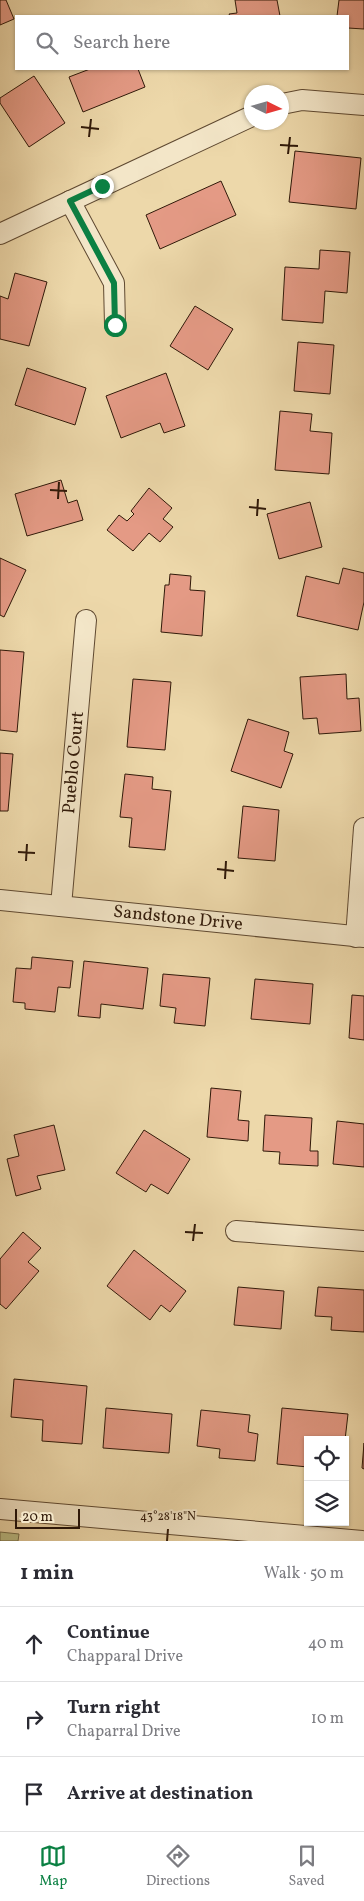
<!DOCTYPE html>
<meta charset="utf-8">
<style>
:root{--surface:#fff;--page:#f7f7f7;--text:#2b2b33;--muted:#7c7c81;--line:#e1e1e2;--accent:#0b8043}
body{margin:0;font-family:Vollkorn,serif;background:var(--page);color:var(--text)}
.controls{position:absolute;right:15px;bottom:15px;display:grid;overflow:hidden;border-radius:0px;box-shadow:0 1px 4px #0004}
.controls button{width:45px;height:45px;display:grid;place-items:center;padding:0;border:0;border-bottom:1px solid var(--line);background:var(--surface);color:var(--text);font:25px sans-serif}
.compass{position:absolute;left:244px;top:85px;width:45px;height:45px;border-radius:50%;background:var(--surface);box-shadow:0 1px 4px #0004;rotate:95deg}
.scale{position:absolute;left:15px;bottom:12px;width:65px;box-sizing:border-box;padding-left:5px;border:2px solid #301909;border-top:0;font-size:14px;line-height:18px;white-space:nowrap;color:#301909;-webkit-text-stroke:4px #f3e6c8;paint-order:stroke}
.stop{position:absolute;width:15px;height:15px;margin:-11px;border:4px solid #0b8043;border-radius:50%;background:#fff}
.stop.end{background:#0b8043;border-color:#fff;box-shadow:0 1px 5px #0008}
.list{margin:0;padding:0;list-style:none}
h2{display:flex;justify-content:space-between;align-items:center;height:65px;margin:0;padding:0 20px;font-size:21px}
h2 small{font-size:16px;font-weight:400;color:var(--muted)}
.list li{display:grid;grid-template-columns:32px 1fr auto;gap:15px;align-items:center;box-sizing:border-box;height:75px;padding:0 20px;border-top:1px solid var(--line)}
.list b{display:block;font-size:19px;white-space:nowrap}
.list p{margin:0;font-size:16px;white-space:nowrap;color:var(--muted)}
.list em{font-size:16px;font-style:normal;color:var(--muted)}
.icon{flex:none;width:28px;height:28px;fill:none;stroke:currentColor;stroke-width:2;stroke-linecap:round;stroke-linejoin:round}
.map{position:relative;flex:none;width:364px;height:1541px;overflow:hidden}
.search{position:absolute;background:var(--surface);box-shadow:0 1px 4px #0004;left:15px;right:15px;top:15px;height:55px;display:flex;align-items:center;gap:12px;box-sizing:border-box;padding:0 18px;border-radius:0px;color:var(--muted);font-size:19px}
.sheet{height:290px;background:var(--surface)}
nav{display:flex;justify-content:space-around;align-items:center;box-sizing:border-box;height:70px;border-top:1px solid var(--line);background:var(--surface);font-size:14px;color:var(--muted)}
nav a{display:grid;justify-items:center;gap:2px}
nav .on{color:var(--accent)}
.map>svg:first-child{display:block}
</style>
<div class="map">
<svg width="364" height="1541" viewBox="0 0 364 1541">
<rect width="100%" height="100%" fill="#edd8aa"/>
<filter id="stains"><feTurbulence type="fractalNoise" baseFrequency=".004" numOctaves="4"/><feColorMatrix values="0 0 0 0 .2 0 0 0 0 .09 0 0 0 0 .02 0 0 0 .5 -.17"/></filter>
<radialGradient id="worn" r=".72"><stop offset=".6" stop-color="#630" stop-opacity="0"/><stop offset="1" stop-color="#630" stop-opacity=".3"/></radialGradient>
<path fill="#bcbe86" stroke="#766c48" d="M0,1532L19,1534L18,1541H0Z"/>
<path fill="#e49a85" stroke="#301909" d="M0,0H6L14,19L0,25Z
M235,0H277L280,16H230L229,14L237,13Z
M339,0H364V29L348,28V16H337Z
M90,69H138L145,87L83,112L69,77Z
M34,76L65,123L29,147L0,103V98Z
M295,151L361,158L356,209L289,202Z
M221,181L236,215L160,249L146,215Z
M320,250L350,252L347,293L325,291L323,323L282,320L285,267L319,269Z
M15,273L47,282L29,346L0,339V296L8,299Z
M195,306L233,329L208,370L170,346Z
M298,342L334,345L330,394L294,391Z
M27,368L86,388L75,425L15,405Z
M166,373L185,426L164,433L160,423L121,438L106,396Z
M280,411L312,414L310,431L332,433L329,474L275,470Z
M61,480L68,503L77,500L83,520L27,536L15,494Z
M149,488L172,508L163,519L173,527L160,542L149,533L133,551L107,530L119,515L127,521L134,514L131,511Z
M310,502L322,547L279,559L267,514Z
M0,558L26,570L4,617L0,615Z
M343,568L364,573V602L358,630L297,616L306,576L339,584Z
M170,574L191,576L190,590L205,591L202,636L161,632L165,585H169Z
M0,650L24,652L17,732L0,730Z
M346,674L347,699L359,698L361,731L319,734L317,718L303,719L300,677Z
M133,679L171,682L165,750L127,747Z
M248,719L289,732L284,751L293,754L281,788L231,771Z
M0,753L13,754L8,811H0Z
M125,774L153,777L152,789L171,791L165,850L129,847L132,818L120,817Z
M243,806L279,810L275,861L238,858Z
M32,957L73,961L70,988L58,987L55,1012L25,1009V1003L13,1002L16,968L31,969Z
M84,961L148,968L143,1009L101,1004L100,1018L78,1016Z
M163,974L210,978L205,1026L174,1023L176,1008L160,1006Z
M255,979L313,984L310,1024L251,1019Z
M352,995L364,996V1040L349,1038Z
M211,1088L241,1091L238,1120L249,1121L248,1141L207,1137Z
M265,1115L312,1118L310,1151H318V1166L279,1164L280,1152L263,1151Z
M337,1121L364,1124V1167L333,1164Z
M54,1125L65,1170L37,1176L41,1189L16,1196L7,1159L19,1156L14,1135Z
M144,1130L190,1159L168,1194L151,1184L146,1192L116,1173Z
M23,1232L41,1248L28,1262L39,1271L6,1309L0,1304V1259Z
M134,1250L186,1291L170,1312L161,1305L150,1320L107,1286Z
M238,1287L284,1291L281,1329L234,1325Z
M318,1287L364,1290V1332L331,1330L332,1317L315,1316Z
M14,1379L87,1386L82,1444L42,1441L43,1420L11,1417Z
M106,1408L172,1414L169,1453L103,1448Z
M282,1408L348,1414L345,1440H308V1467L277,1464Z
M201,1410L250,1415L248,1432L258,1434L255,1461L219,1458L220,1449L197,1446Z
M364,1443V1469L362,1468Z"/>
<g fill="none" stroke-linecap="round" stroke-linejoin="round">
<g stroke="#5f4931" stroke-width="22">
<g id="street">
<path d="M282,104L302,100L364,105"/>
<path d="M70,201L114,283L115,325"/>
<path d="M0,234L252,116"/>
<path id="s1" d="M0,900L364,937"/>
<path id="s2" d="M61,906L86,620"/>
<path d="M356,937L364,828"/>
<path d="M236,1231L364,1241"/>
<path d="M0,1509L362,1541"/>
</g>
</g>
<use href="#street" stroke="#f3e6c8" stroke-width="20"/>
</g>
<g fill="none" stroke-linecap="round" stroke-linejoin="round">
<path stroke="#0b8043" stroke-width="6" d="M102,186L70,201L114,283L115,325"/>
</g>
<path fill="none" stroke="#301909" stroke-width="2" d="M81,127L99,129M89,137L91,119M280,145L298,146M288,154L290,137M50,490L67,491M58,499L59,482M249,507L266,509M257,516L258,499M18,852L35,853M26,861L27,844M217,869L234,871M225,879L226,861M185,1232L203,1233M193,1241L195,1224M167,1541L168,1529"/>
<g text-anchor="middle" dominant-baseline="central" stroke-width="4" stroke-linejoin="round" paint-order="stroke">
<g font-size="18" fill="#301909" stroke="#f3e6c8">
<text stroke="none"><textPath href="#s2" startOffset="144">Pueblo Court</textPath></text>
<text stroke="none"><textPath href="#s1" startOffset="179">Sandstone Drive</textPath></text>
</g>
</g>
<g font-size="12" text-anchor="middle" fill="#301909" stroke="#f3e6c8" stroke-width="4" stroke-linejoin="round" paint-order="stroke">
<text x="168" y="1520">43°28'18"N</text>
</g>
<rect width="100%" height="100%" filter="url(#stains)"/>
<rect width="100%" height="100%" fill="url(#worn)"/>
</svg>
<div class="controls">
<button><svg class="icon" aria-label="locate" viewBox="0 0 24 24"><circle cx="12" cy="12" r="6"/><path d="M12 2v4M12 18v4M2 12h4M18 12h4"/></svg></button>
<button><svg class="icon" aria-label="layers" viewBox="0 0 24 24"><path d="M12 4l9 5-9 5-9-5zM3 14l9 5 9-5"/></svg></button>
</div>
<svg class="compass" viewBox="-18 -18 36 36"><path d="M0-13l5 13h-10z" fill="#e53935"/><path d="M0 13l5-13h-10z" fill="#7c7c81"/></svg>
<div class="scale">20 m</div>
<div class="stop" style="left:115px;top:325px"></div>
<div class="stop end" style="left:102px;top:186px"></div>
<div class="search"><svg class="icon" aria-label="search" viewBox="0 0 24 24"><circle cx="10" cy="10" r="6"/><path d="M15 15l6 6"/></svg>Search here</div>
</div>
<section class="sheet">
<h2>1 min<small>Walk · 50 m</small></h2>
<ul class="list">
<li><svg class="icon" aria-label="ahead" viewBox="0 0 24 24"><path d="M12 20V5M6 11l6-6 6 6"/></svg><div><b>Continue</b><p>Chapparal Drive</p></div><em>40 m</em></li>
<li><svg class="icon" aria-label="right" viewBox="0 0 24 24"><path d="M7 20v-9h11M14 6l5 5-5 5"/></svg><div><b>Turn right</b><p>Chaparral Drive</p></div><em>10 m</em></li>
<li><svg class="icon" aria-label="arrive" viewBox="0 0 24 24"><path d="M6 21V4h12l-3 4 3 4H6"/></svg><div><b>Arrive at destination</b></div></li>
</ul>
</section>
<nav>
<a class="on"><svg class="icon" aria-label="map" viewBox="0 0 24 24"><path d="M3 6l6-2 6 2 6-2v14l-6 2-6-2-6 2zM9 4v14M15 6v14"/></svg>Map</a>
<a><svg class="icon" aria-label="directions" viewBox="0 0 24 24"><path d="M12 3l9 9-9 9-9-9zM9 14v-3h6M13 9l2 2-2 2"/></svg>Directions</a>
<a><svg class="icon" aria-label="saved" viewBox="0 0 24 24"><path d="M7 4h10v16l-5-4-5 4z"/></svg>Saved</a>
</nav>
